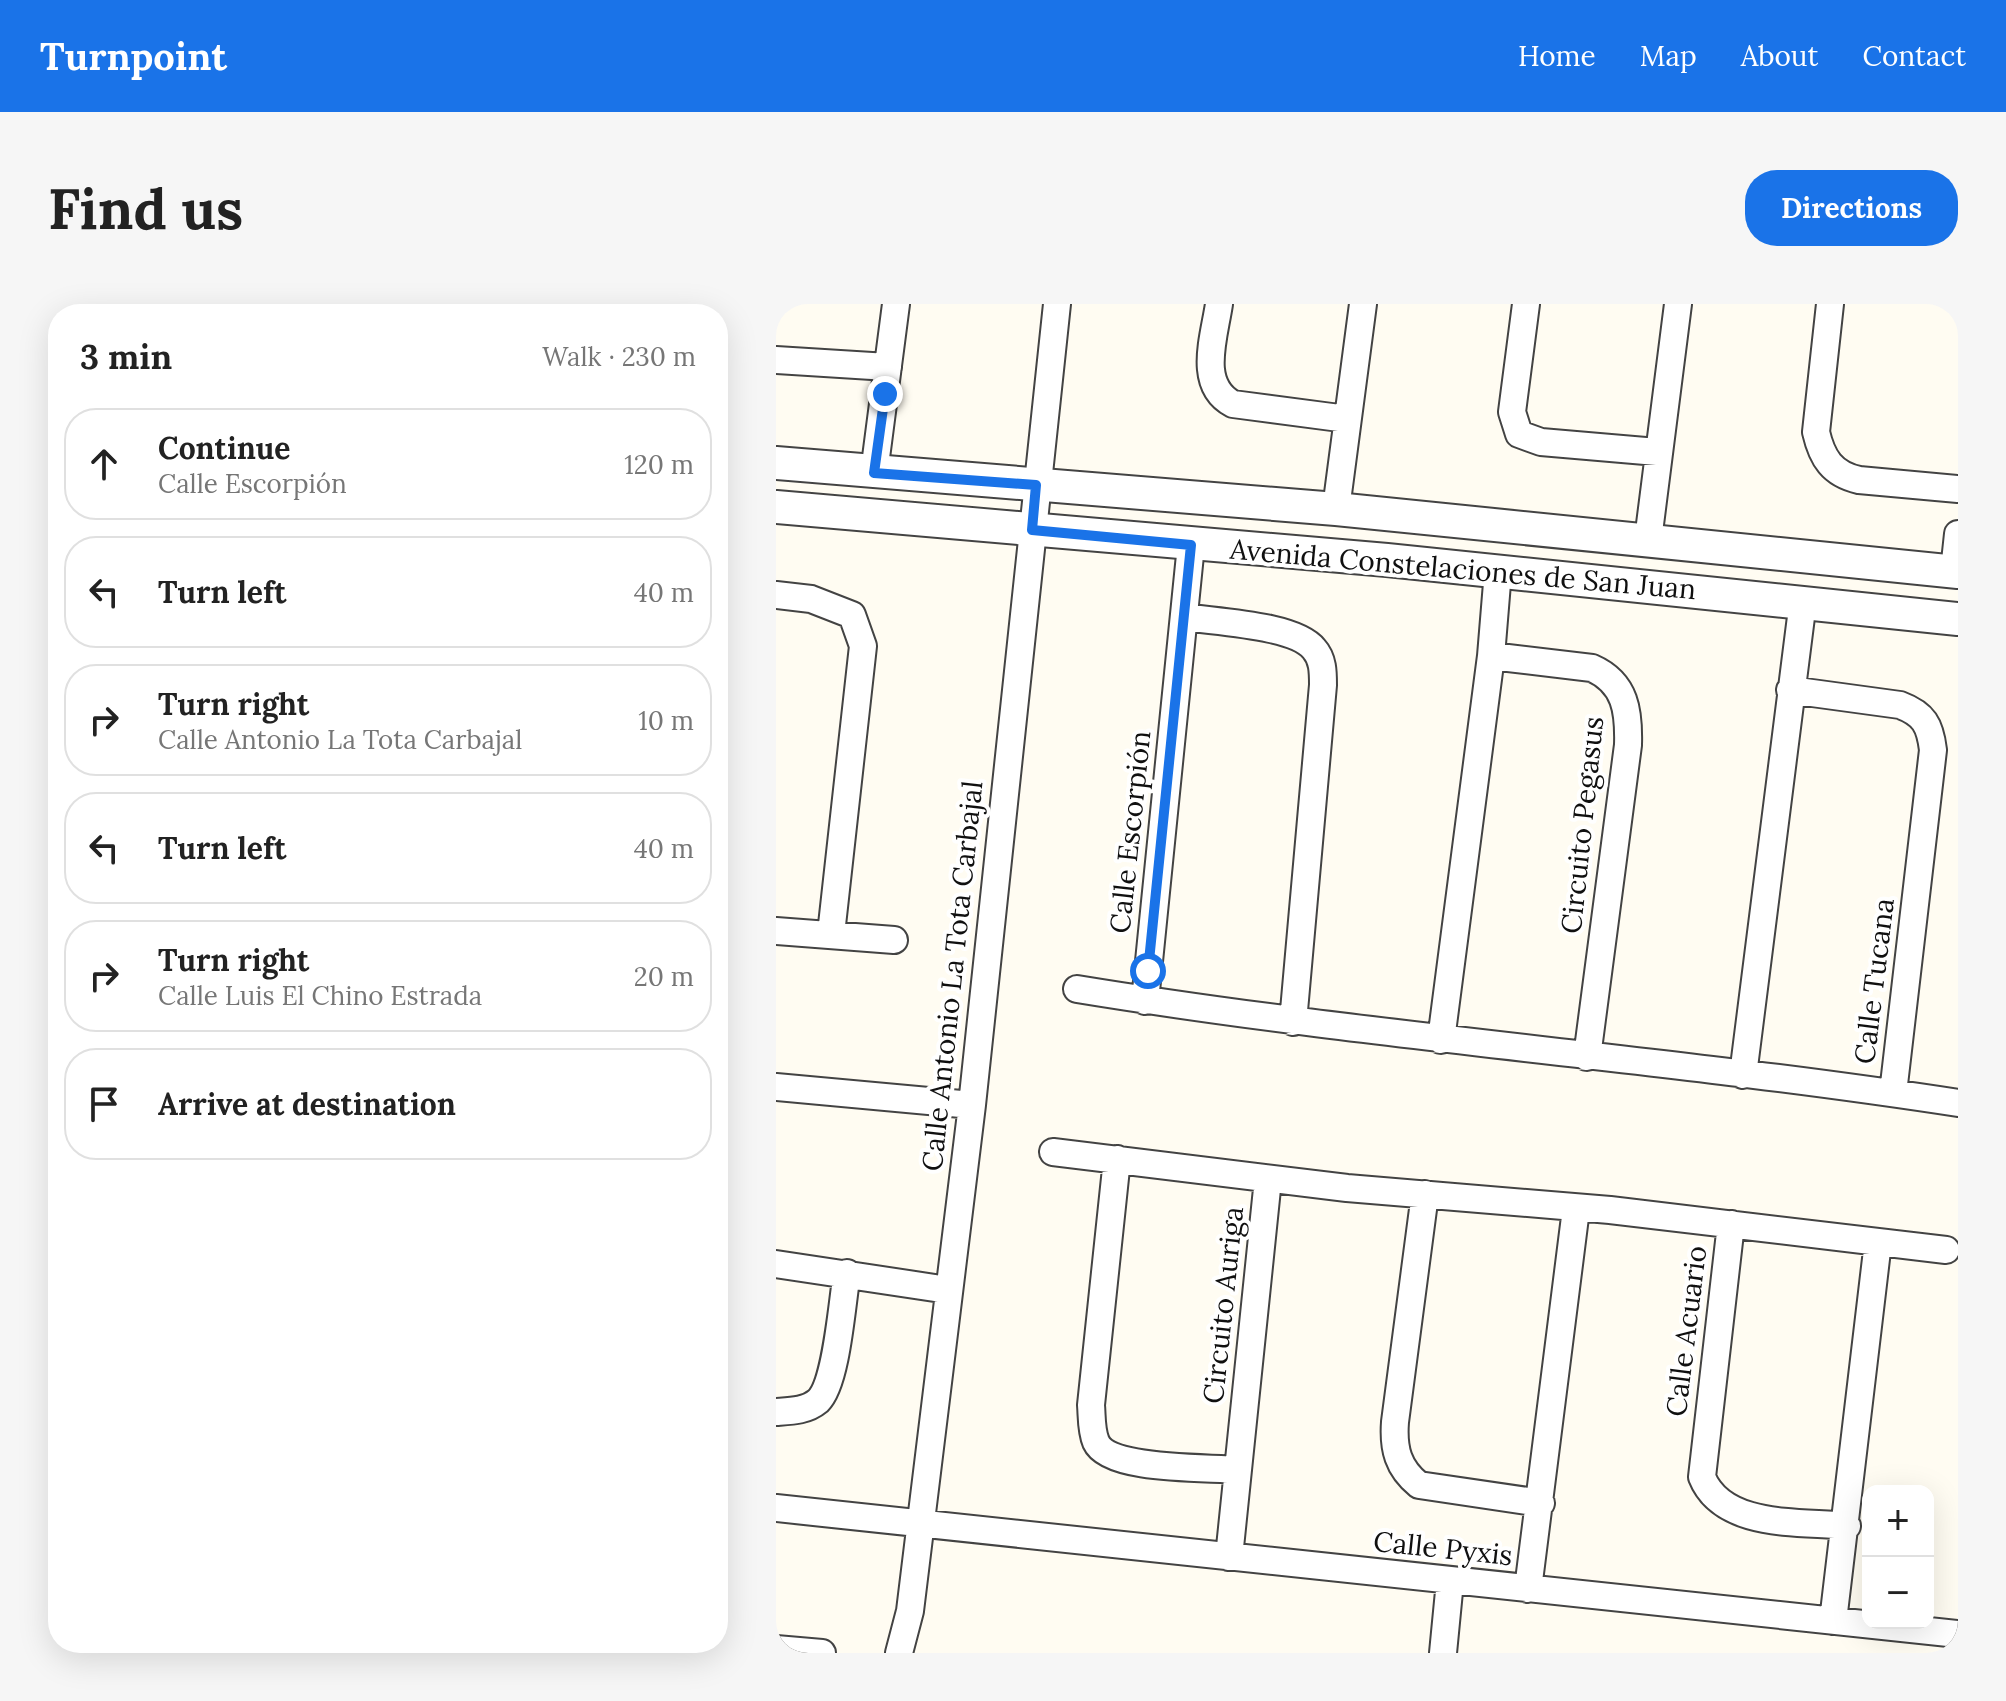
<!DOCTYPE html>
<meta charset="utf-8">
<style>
:root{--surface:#fff;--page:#f6f6f6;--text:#222;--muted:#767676;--line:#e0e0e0;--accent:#1a73e8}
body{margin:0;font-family:Lora,serif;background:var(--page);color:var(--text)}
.controls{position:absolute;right:24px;bottom:24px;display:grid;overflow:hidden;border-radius:16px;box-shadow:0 8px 32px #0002}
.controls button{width:72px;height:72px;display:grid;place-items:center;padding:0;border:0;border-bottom:2px solid var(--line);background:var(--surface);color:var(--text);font:40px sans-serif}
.stop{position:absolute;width:24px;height:24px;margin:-18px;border:6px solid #1a73e8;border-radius:50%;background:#fff}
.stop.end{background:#1a73e8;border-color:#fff;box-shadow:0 2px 8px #0008}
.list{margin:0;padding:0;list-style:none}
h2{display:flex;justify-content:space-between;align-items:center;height:104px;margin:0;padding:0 32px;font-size:34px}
h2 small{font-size:26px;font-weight:400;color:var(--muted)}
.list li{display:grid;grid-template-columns:52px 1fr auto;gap:24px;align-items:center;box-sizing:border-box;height:112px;margin:0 16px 16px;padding:0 16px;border:2px solid var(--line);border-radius:32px}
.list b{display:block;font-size:30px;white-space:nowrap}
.list p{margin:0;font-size:26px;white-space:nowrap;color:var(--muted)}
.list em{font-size:26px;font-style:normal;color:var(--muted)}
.icon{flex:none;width:44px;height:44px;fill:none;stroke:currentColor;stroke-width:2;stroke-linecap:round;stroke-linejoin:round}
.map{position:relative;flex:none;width:1182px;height:1349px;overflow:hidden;border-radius:32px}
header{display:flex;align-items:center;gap:48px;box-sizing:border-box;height:112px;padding:0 40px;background:var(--accent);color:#fff}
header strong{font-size:38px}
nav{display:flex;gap:44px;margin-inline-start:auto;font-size:28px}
.intro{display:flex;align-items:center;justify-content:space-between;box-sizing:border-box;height:192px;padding:0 48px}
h1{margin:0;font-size:56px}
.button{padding:20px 36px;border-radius:32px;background:var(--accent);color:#fff;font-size:28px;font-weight:700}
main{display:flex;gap:48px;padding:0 48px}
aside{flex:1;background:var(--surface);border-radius:32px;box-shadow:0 8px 32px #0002}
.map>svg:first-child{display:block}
</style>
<header>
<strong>Turnpoint</strong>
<nav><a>Home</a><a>Map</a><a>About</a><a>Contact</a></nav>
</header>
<div class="intro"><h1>Find us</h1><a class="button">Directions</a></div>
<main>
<aside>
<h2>3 min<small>Walk · 230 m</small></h2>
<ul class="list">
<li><svg class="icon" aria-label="ahead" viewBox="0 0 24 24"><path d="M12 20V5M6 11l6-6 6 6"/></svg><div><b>Continue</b><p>Calle Escorpión</p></div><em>120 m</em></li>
<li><svg class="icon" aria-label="left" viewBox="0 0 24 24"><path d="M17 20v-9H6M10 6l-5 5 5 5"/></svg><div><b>Turn left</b></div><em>40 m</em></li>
<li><svg class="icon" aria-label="right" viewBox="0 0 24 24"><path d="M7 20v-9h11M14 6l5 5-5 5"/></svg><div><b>Turn right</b><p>Calle Antonio La Tota Carbajal</p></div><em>10 m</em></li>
<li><svg class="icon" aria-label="left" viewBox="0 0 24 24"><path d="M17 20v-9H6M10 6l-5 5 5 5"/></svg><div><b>Turn left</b></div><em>40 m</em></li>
<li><svg class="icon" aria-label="right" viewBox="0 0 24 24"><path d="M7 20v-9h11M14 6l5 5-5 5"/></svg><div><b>Turn right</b><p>Calle Luis El Chino Estrada</p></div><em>20 m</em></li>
<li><svg class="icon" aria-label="arrive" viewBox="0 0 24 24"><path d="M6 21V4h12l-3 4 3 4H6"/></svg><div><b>Arrive at destination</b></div></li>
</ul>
</aside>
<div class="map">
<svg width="1182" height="1349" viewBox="0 0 1182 1349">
<rect width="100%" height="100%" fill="#fffcf2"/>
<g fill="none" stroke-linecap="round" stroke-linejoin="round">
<g stroke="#434343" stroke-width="30">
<path id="minor" d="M443,0C438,34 421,81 457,100L571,115
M750,0L736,108L743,130L765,138L881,148
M1054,0L1040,128C1046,154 1056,170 1083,176L1182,185
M0,56L112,63
M98,169L120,0
M560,205L587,0
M872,236L902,0
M1178,267L1182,230
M0,291L35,295L76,311L87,342L55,630
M409,313C440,318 519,321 538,345C547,355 547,368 547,381L517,718
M715,352L816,364C850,379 853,408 852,441L811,753
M1014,386L1124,401C1148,410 1154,421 1157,446L1117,789
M0,627L118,636
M301,685C594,733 889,754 1182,799
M369,697L415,241
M665,736L715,352L722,267
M967,771L1027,297
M0,783L196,801
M277,848L571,884L834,906L1170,946
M341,855L315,1101C316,1112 315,1126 320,1138C333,1167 431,1163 462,1166
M649,890L619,1118C617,1145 622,1164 643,1181L765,1199
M955,920L926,1173C947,1225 1025,1217 1071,1222
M0,960L172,986
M0,1108C15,1107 30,1107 42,1097C61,1079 66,997 71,969
M0,1204L1182,1330
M453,1253L492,875
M752,1285L800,905
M1057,1317L1102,938
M0,1345L46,1349
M123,1349L134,1307L196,801L281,0
M667,1349L674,1277"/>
</g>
<g stroke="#434343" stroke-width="36">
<path id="tertiary" d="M0,159L560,205L1182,268
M0,203L611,256L1182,315"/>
</g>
<use href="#minor" stroke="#fff" stroke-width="26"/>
<use href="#tertiary" stroke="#fff" stroke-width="32"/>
</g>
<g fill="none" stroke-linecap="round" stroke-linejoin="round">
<path stroke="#1a73e8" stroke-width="10" d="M109,90L98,169L260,181L256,226L415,241L372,667"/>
</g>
<g text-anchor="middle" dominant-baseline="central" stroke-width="8" stroke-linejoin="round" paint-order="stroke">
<g font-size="28" fill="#101010" stroke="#fff">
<text transform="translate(687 265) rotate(5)">Avenida Constelaciones de San Juan</text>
<text transform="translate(806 521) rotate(-84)">Circuito Pegasus</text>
<text transform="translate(354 528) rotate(-84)">Calle Escorpión</text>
<text transform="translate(176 672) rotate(-84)">Calle Antonio La Tota Carbajal</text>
<text transform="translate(1098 677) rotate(-83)">Calle Tucana</text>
<text transform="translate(447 1001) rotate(-84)">Circuito Auriga</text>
<text transform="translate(910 1027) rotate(-83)">Calle Acuario</text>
<text transform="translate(667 1244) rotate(6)">Calle Pyxis</text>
</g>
</g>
</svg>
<div class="controls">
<button>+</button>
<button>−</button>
</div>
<div class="stop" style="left:372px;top:667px"></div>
<div class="stop end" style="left:109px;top:90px"></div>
</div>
</main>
